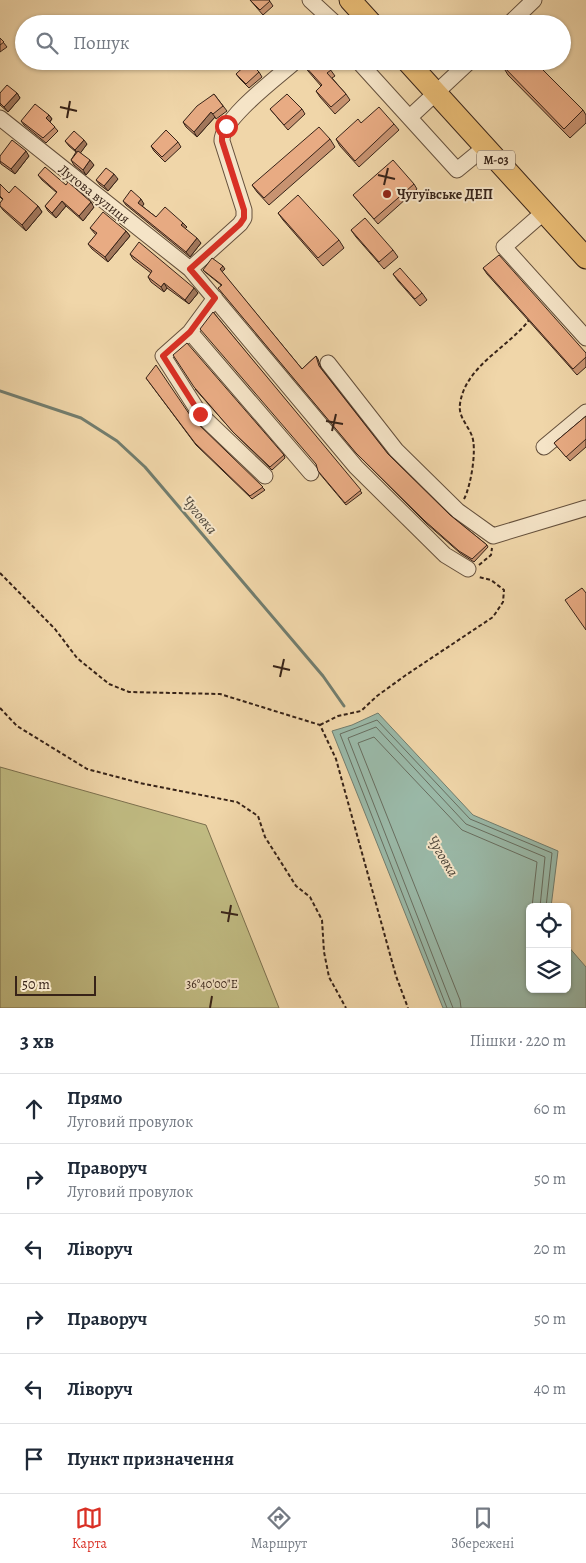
<!DOCTYPE html>
<html lang="uk">
<meta charset="utf-8">
<style>
:root{--surface:#fff;--page:#f6f6f7;--text:#1f2937;--muted:#747a83;--line:#e0e1e3;--accent:#d93025}
body{margin:0;font-family:Alegreya,serif;background:var(--page);color:var(--text)}
.controls{position:absolute;right:15px;bottom:15px;display:grid;overflow:hidden;border-radius:8px;box-shadow:0 1px 4px #0004}
.controls button{width:45px;height:45px;display:grid;place-items:center;padding:0;border:0;border-bottom:1px solid var(--line);background:var(--surface);color:var(--text);font:25px sans-serif}
.scale{position:absolute;left:15px;bottom:12px;width:81px;box-sizing:border-box;padding-left:5px;border:2px solid #372318;border-top:0;font-size:14px;line-height:18px;white-space:nowrap;color:#372318;-webkit-text-stroke:4px #f5e4c7;paint-order:stroke}
.stop{position:absolute;width:15px;height:15px;margin:-11px;border:4px solid #d93025;border-radius:50%;background:#fff}
.stop.end{background:#d93025;border-color:#fff;box-shadow:0 1px 5px #0008}
.list{margin:0;padding:0;list-style:none}
h2{display:flex;justify-content:space-between;align-items:center;height:65px;margin:0;padding:0 20px;font-size:21px}
h2 small{font-size:16px;font-weight:400;color:var(--muted)}
.list li{display:grid;grid-template-columns:32px 1fr auto;gap:15px;align-items:center;box-sizing:border-box;height:70px;padding:0 20px;border-top:1px solid var(--line)}
.list b{display:block;font-size:19px;white-space:nowrap}
.list p{margin:0;font-size:16px;white-space:nowrap;color:var(--muted)}
.list em{font-size:16px;font-style:normal;color:var(--muted)}
.icon{flex:none;width:28px;height:28px;fill:none;stroke:currentColor;stroke-width:2;stroke-linecap:round;stroke-linejoin:round}
.map{position:relative;flex:none;width:586px;height:1008px;overflow:hidden}
.search{position:absolute;background:var(--surface);box-shadow:0 1px 4px #0004;left:15px;right:15px;top:15px;height:55px;display:flex;align-items:center;gap:12px;box-sizing:border-box;padding:0 18px;border-radius:28px;color:var(--muted);font-size:19px}
.sheet{height:485px;background:var(--surface)}
nav{display:flex;justify-content:space-around;align-items:center;box-sizing:border-box;height:70px;border-top:1px solid var(--line);background:var(--surface);font-size:14px;color:var(--muted)}
nav a{display:grid;justify-items:center;gap:2px}
nav .on{color:var(--accent)}
.map>svg:first-child{display:block}
</style>
<div class="map">
<svg width="586" height="1008" viewBox="0 0 586 1008">
<rect width="100%" height="100%" fill="#f0d6a9"/>
<filter id="stains"><feTurbulence type="fractalNoise" baseFrequency=".004" numOctaves="4"/><feColorMatrix values="0 0 0 0 .2 0 0 0 0 .09 0 0 0 0 .02 0 0 0 .5 -.17"/></filter>
<radialGradient id="worn" r=".72"><stop offset=".6" stop-color="#630" stop-opacity="0"/><stop offset="1" stop-color="#630" stop-opacity=".3"/></radialGradient>
<path fill="#c1bc83" stroke="#7c704e" d="M0,767L206,825L279,1008H0Z"/>
<path fill="#9ab9a8" stroke="#727d6e" d="M378,713L473,815L558,851L551,907H530V989H567V945L586,967V1008H443L332,731L352,725Z"/>
<g fill="none" stroke-linecap="round" stroke-linejoin="round">
<path stroke="#686e60" stroke-width="1" d="M447,1008L340,734L377,720L470,819L552,853L546,907
M453,1008L348,738L376,727L466,824L545,857L540,907
M461,1008L460,1000L358,743L374,737L462,830L537,862L532,907"/>
<path stroke="#727d6e" stroke-width="3" d="M0,391L81,418L117,441L145,467L323,676L344,706"/>
<g stroke="#65503c" stroke-width="17">
<path id="minor" d="M310,0L336,24
M509,24L534,0
M358,61L457,170L485,147
M410,117L470,61
M0,118L190,269L356,467L445,555L468,569
M544,212L504,247L586,338
M190,269L240,224L244,218V210L222,141C221,119 278,77 296,61
M215,298L190,332L311,473
M190,332L163,356L200,414L265,476
M328,363L396,450L458,511L493,536L586,508
M544,447L586,412"/>
</g>
<g stroke="#372318" stroke-width="23">
<path id="highway" d="M350,0L372,24
M407,61L586,258"/>
</g>
<path stroke="#372318" stroke-width="2" stroke-dasharray="4 2.5" stroke-linecap="butt" d="M464,499C471,486 477,449 472,436C468,425 458,417 460,404C465,366 509,347 529,320
M479,565L491,555L492,548
M0,573L55,629L77,658L109,684L129,692L220,694L320,725L336,759L396,976L408,1008
M0,708L17,726L87,769L140,783L237,802L258,816L265,837L296,886L310,897L322,920L324,952L329,977L346,1008
M320,725L338,716L361,711L377,696L406,675L493,617L503,602L504,590L491,580L479,577"/>
<use href="#minor" stroke="#f5e4c7" stroke-width="15"/>
<use href="#highway" stroke="#e8bb74" stroke-width="21"/>
</g>
<path fill="#c89371" stroke="#372318" d="M250,0H269L273,6L263,15Z
M0,38L7,47L0,52Z
M308,61H332L327,65L335,76L332,78L346,94L350,100L335,114L320,97L316,91L321,86L308,71L304,65Z
M502,65L583,110L586,115V123L570,138L508,75Z
M259,72L262,77L249,88L240,79L236,74Z
M0,93H17L20,98L8,112L0,105Z
M214,94L227,111L216,119L215,117L197,137L186,127L183,122Z
M270,109H302L305,114L288,130Z
M49,115L52,119L50,122L58,131L46,143L24,125L21,121Z
M394,124L399,130L359,167L340,146L336,139Z
M330,139L335,147L269,205L257,192L252,185Z
M65,141L87,144L80,153L94,165L86,175L74,165L71,160L76,152L69,146Z
M178,142L181,147L165,162L154,151L151,146Z
M0,156H29L15,174L1,164L0,162Z
M38,175L66,185L91,202L94,207L83,221L66,206L56,218L48,211L45,206L57,193L42,180Z
M118,179L108,191L100,185L96,180Z
M0,184L9,193L38,206L42,212L26,231L3,210L0,206V203L3,200L0,197Z
M414,184L417,189L378,224L353,195Z
M123,201L144,204L142,206L156,217L183,223L187,227L185,229L201,243L190,257L126,205Z
M278,213L339,240L344,248L323,266L283,220Z
M90,228L126,231L130,236L108,262L92,249L88,244L96,235Z
M351,230L393,250L398,257L384,269L356,237Z
M130,254L198,293L189,304L167,288L164,292L151,282L148,277L151,273L133,259Z
M483,268L586,353V367L577,375L487,274Z
M225,269L222,272L302,369L316,356L318,359L321,368L388,454L450,515L487,545L488,547L474,562L460,553L427,524L358,455L220,290L221,285L205,272L203,270Z
M393,274L422,293L427,300L420,306L398,281Z
M213,312L362,493L346,505L320,474L317,465Z
M146,378L192,419L265,490L252,499L196,445Z
M195,389L284,455L285,458L272,470L235,434Z
M586,416V447L570,461L554,443Z"/>
<path fill="#a2785c" stroke="#372318" d="M17,93L20,98L8,112L4,107Z
M211,112L215,117L197,137L194,132Z
M49,115L52,119L49,122L46,118Z
M84,140L87,144L79,155L75,150Z
M26,151L29,156L15,174L11,169Z
M90,160L94,165L86,175L83,170Z
M114,174L118,179L108,191L104,186Z
M141,199L144,204L141,208L138,203Z
M62,201L66,206L56,218L52,213Z
M91,202L94,207L83,221L79,216Z
M38,206L42,212L26,231L22,225Z
M183,223L187,227L184,230L181,225Z
M126,231L130,236L108,262L105,257Z
M197,238L201,243L190,257L186,252Z
M223,266L225,269L222,272L220,269Z
M164,283L167,288L164,292L161,287Z
M194,288L198,293L189,304L185,300Z"/>
<path fill="#e8ab83" stroke="#372318" d="M250,0H269L270,1L260,10Z
M301,16L308,24H293Z
M443,21L446,24H440Z
M0,38L4,42L0,45Z
M308,61H323L331,70L327,73L346,94L331,107L316,91L322,85L304,65Z
M506,61H534L583,110L564,129L502,65Z
M249,62L259,72L246,84L236,74Z
M7,85L17,93L4,107L0,103V93Z
M214,94L223,106L213,114L211,112L194,132L183,122L197,106Z
M287,94L302,109L284,125L270,109Z
M35,104L49,115L46,118L55,127L43,138L21,121Z
M379,107L394,124L355,161L336,139L358,119L361,123Z
M319,127L330,139L264,198L252,185Z
M166,130L178,142L162,157L151,146Z
M74,131L84,140L75,150L65,141Z
M12,140L26,151L11,169L0,161V156Z
M78,151L90,160L83,170L71,160Z
M393,160L414,184L374,219L353,195Z
M45,167L66,185L68,182L91,202L79,216L62,201L52,213L45,206L57,192L38,175Z
M106,168L114,174L104,186L96,180Z
M0,184L9,193L15,186L38,206L22,225L0,206V203L3,199L0,196Z
M131,190L141,199L138,203L156,217L165,207L183,223L181,225L197,238L186,252L123,201Z
M298,195L339,240L318,258L278,213Z
M103,212L126,231L105,257L88,244L97,233L90,228Z
M365,218L393,250L379,262L351,230Z
M139,242L194,288L185,300L164,283L161,287L148,277L152,271L130,254Z
M499,255L586,353V357L573,369L483,268Z
M212,258L223,266L220,269L302,369L316,356L319,366L388,454L450,515L487,545L472,559L459,551L425,521L356,453L218,288L222,285L203,270Z
M400,268L422,293L415,299L393,274Z
M213,312L361,490L345,503L318,471L316,464L200,329Z
M187,343L284,455L270,467L233,432L194,387L173,355Z
M156,365L192,418L263,487L250,496L195,443L146,378Z
M586,416V439L566,457L554,443Z
M582,588L586,593V630L565,600Z"/>
<g fill="none" stroke-linecap="round" stroke-linejoin="round">
<path stroke="#d93025" stroke-width="6" d="M200,414L163,356L190,332L215,298L190,269L240,224L244,218V210L222,141V134L226,126"/>
</g>
<path fill="none" stroke="#372318" stroke-width="2" d="M60,107L77,111M67,118L70,101M378,175L395,179M384,185L388,168M326,421L343,424M332,431L336,414M273,666L290,670M280,677L284,659M221,912L238,915M228,922L231,905M210,1008L212,996"/>
<circle fill="#8f2418" stroke="#f5e4c7" stroke-width="2" cx="387" cy="194" r="5"/>
<g text-anchor="middle" dominant-baseline="central" stroke-width="4" stroke-linejoin="round" paint-order="stroke">
<rect fill="#f5e4c7" stroke="#705d4c" stroke-width="1" x="477" y="150.5" width="38" height="19" rx="4"/>
<g font-size="12" font-weight="bold" fill="#372318">
<text x="496" y="160">М-03</text>
</g>
<g font-size="14" fill="#372318" stroke="#f5e4c7">
<text transform="translate(94 194) rotate(38)">Лугова вулиця</text>
</g>
<g font-size="14" font-weight="bold" fill="#372318" stroke="#f5e4c7" text-anchor="start">
<text x="397" y="194">Чугуївське ДЕП</text>
</g>
<g font-size="15" font-style="italic" fill="#50483c" stroke="#f5e4c7">
<text transform="translate(200 515) rotate(50)">Чуговка</text>
<text transform="translate(443 856) rotate(59)">Чуговка</text>
</g>
</g>
<g font-size="12" text-anchor="middle" fill="#372318" stroke="#f5e4c7" stroke-width="4" stroke-linejoin="round" paint-order="stroke">
<text x="212" y="988">36°40'00"E</text>
</g>
<rect width="100%" height="100%" filter="url(#stains)"/>
<rect width="100%" height="100%" fill="url(#worn)"/>
</svg>
<div class="controls">
<button><svg class="icon" aria-label="locate" viewBox="0 0 24 24"><circle cx="12" cy="12" r="6"/><path d="M12 2v4M12 18v4M2 12h4M18 12h4"/></svg></button>
<button><svg class="icon" aria-label="layers" viewBox="0 0 24 24"><path d="M12 4l9 5-9 5-9-5zM3 14l9 5 9-5"/></svg></button>
</div>
<div class="scale">50 m</div>
<div class="stop" style="left:226px;top:126px"></div>
<div class="stop end" style="left:200px;top:414px"></div>
<div class="search"><svg class="icon" aria-label="search" viewBox="0 0 24 24"><circle cx="10" cy="10" r="6"/><path d="M15 15l6 6"/></svg>Пошук</div>
</div>
<section class="sheet">
<h2>3 хв<small>Пішки · 220 m</small></h2>
<ul class="list">
<li><svg class="icon" aria-label="ahead" viewBox="0 0 24 24"><path d="M12 20V5M6 11l6-6 6 6"/></svg><div><b>Прямо</b><p>Луговий провулок</p></div><em>60 m</em></li>
<li><svg class="icon" aria-label="right" viewBox="0 0 24 24"><path d="M7 20v-9h11M14 6l5 5-5 5"/></svg><div><b>Праворуч</b><p>Луговий провулок</p></div><em>50 m</em></li>
<li><svg class="icon" aria-label="left" viewBox="0 0 24 24"><path d="M17 20v-9H6M10 6l-5 5 5 5"/></svg><div><b>Ліворуч</b></div><em>20 m</em></li>
<li><svg class="icon" aria-label="right" viewBox="0 0 24 24"><path d="M7 20v-9h11M14 6l5 5-5 5"/></svg><div><b>Праворуч</b></div><em>50 m</em></li>
<li><svg class="icon" aria-label="left" viewBox="0 0 24 24"><path d="M17 20v-9H6M10 6l-5 5 5 5"/></svg><div><b>Ліворуч</b></div><em>40 m</em></li>
<li><svg class="icon" aria-label="arrive" viewBox="0 0 24 24"><path d="M6 21V4h12l-3 4 3 4H6"/></svg><div><b>Пункт призначення</b></div></li>
</ul>
</section>
<nav>
<a class="on"><svg class="icon" aria-label="map" viewBox="0 0 24 24"><path d="M3 6l6-2 6 2 6-2v14l-6 2-6-2-6 2zM9 4v14M15 6v14"/></svg>Карта</a>
<a><svg class="icon" aria-label="directions" viewBox="0 0 24 24"><path d="M12 3l9 9-9 9-9-9zM9 14v-3h6M13 9l2 2-2 2"/></svg>Маршрут</a>
<a><svg class="icon" aria-label="saved" viewBox="0 0 24 24"><path d="M7 4h10v16l-5-4-5 4z"/></svg>Збережені</a>
</nav>
